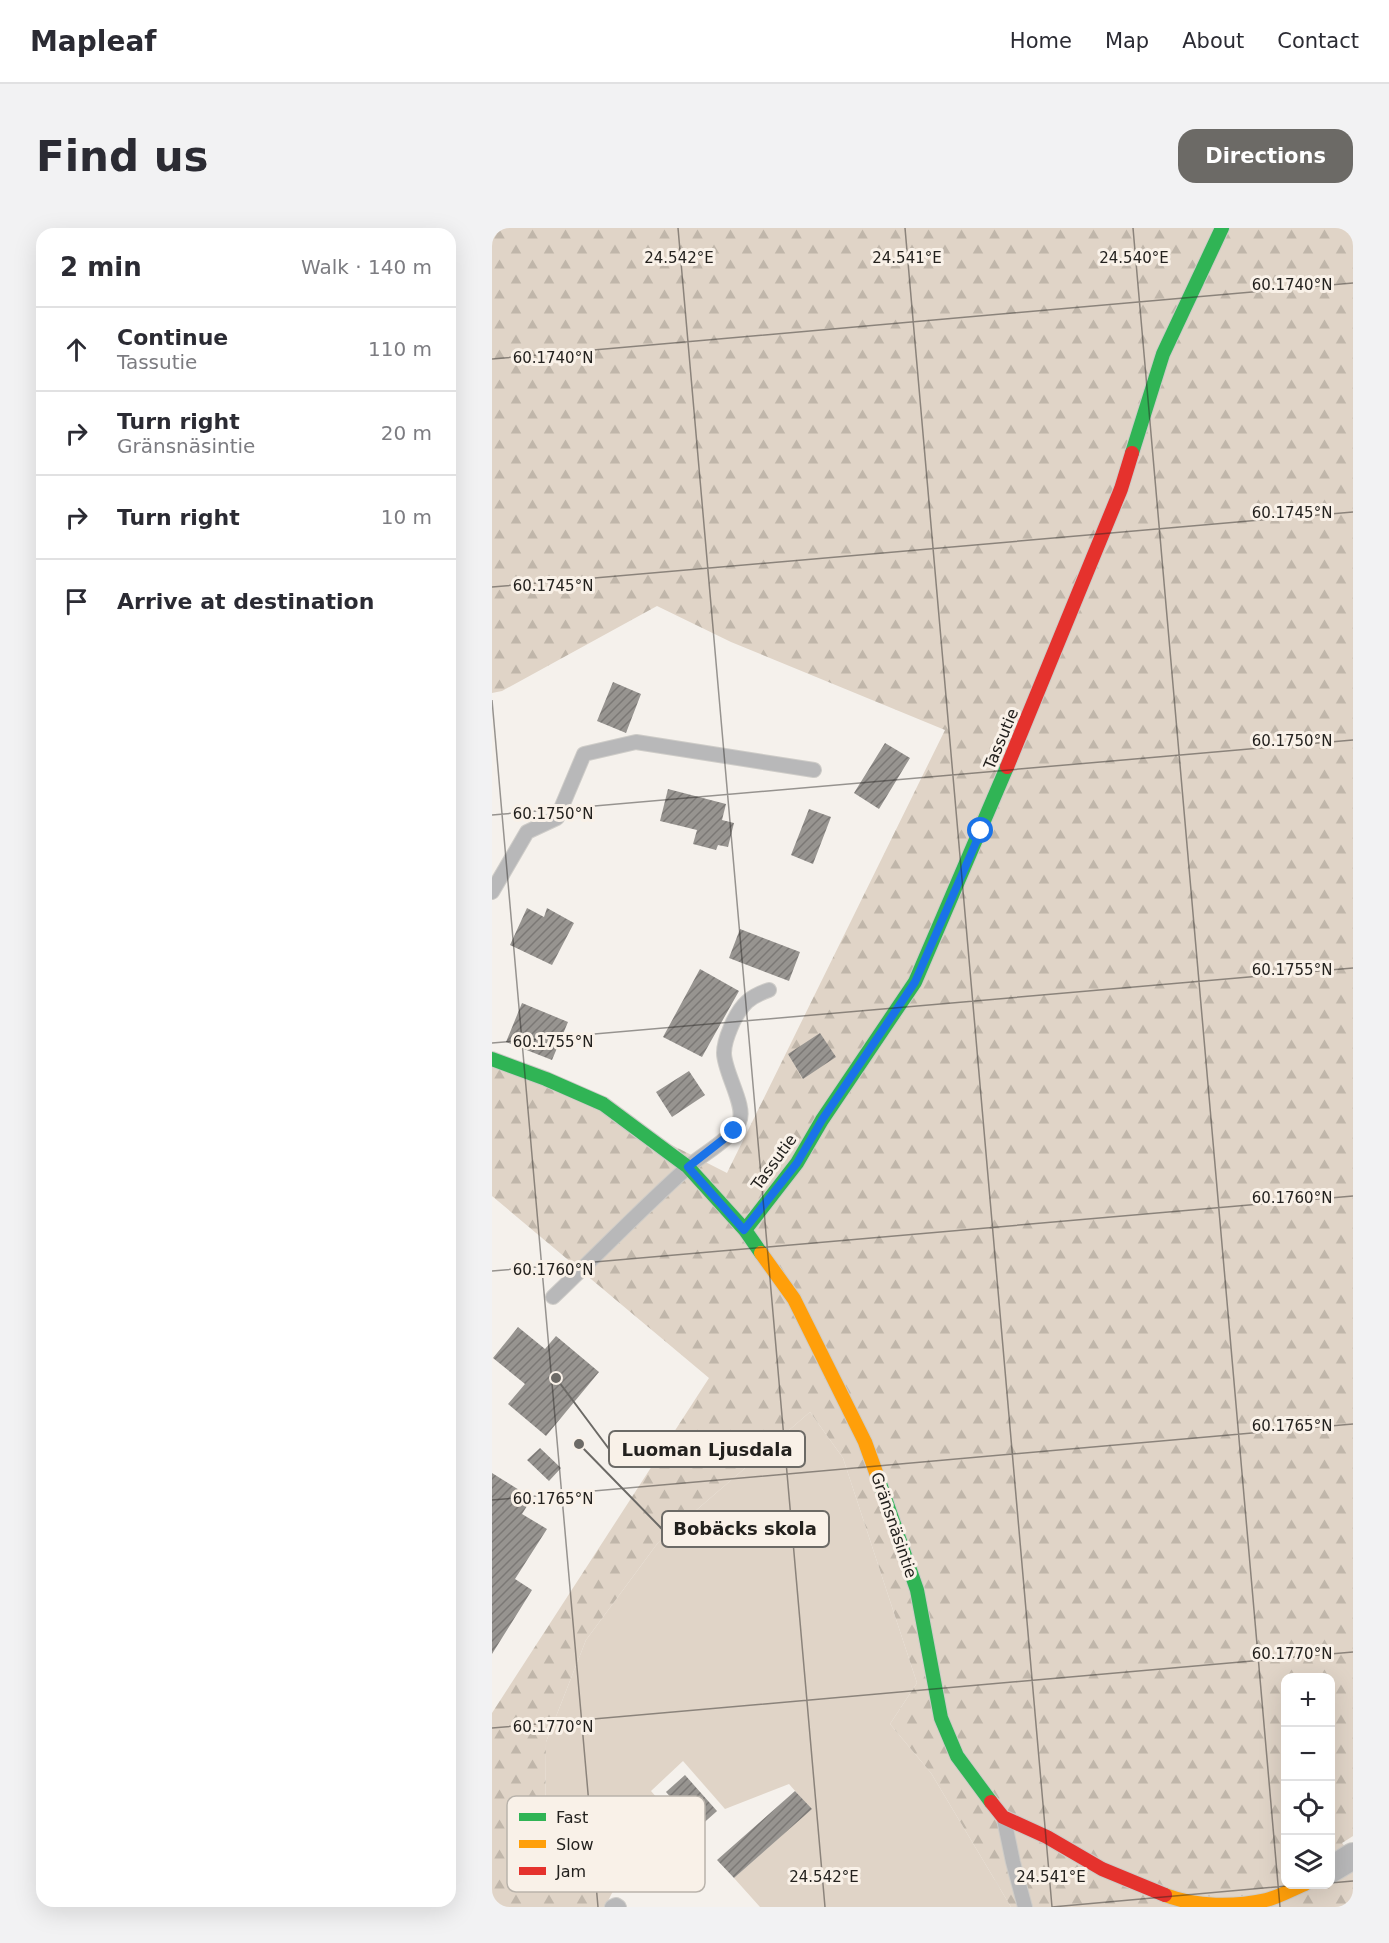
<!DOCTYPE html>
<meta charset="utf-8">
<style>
:root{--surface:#fff;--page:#f2f2f3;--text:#2b2b33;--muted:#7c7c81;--line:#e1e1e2;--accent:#6c6a66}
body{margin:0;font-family:"DejaVu Sans",sans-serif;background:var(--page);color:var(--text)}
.controls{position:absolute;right:18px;bottom:18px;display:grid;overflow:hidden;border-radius:12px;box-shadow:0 6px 24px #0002}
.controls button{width:54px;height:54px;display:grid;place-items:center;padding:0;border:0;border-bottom:2px solid var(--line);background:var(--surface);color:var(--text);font:30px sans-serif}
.stop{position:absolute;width:18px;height:18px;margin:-14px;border:4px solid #1a73e8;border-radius:50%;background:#fff}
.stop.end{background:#1a73e8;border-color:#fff;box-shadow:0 2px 6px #0008}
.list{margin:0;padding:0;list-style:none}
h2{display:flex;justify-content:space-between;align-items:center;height:78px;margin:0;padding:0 24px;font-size:26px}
h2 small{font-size:20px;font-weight:400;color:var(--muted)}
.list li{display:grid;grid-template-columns:39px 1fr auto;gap:18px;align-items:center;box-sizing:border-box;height:84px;padding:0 24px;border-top:2px solid var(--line)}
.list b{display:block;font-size:22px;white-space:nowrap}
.list p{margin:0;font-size:20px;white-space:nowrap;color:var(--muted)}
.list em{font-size:20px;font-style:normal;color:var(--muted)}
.icon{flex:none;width:33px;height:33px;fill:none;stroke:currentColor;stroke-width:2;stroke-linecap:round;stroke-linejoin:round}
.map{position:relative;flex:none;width:861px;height:1679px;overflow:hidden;border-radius:18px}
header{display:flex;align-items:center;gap:36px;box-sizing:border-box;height:84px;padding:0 30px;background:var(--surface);border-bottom:2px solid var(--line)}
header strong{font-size:28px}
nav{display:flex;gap:33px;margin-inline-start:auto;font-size:21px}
.intro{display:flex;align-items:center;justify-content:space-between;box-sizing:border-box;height:144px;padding:0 36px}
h1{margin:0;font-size:42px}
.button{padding:15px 27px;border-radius:18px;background:var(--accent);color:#fff;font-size:21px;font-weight:700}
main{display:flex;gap:36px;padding:0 36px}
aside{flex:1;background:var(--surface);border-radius:18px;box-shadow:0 6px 24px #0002}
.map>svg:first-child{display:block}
</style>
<header>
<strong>Mapleaf</strong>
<nav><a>Home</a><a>Map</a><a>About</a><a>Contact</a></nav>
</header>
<div class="intro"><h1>Find us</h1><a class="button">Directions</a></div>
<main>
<aside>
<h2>2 min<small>Walk · 140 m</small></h2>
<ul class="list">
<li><svg class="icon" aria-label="ahead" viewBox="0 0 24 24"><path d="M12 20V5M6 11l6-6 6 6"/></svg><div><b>Continue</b><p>Tassutie</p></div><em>110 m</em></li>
<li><svg class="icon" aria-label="right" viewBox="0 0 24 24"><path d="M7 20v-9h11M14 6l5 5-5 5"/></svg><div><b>Turn right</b><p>Gränsnäsintie</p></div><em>20 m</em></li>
<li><svg class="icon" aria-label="right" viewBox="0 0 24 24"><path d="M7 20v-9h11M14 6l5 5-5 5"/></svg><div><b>Turn right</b></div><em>10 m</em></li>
<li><svg class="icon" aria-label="arrive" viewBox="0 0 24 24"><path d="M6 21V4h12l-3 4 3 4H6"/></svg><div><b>Arrive at destination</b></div></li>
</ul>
</aside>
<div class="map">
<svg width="861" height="1679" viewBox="0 0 861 1679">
<defs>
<pattern id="forest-firs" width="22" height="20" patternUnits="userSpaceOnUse" patternTransform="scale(1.5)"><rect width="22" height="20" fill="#e0d4c7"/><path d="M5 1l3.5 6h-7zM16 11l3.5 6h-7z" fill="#c0b6aa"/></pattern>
<pattern id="building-hatch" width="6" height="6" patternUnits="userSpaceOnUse" patternTransform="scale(1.5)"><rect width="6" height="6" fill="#979490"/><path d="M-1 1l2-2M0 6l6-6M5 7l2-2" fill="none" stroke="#7b7875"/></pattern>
</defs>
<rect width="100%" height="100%" fill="#f5f1ec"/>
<path fill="#e0d4c7" d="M318,1184L351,1230L425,1455L398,1496L439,1545L519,1679H268L242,1650L319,1581L297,1556L233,1581L191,1533L159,1563L201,1612L126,1653L90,1636L53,1612L54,1514L94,1412L165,1316Z"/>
<path fill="url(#forest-firs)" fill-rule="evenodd" d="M0,0H861V1608L850,1615L861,1629V1679H519L439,1545L398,1496L425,1455L351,1230L318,1184L165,1316L94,1412L54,1514L53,1612L90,1636L126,1653L113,1679H0V1485L217,1150L0,968V826L235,945L453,502L239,414L165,378L10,463L0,465ZM794,1450H838V1656H794Z"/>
<path fill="url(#building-hatch)" d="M121,454L149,466L134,505L105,493Z
M393,515L418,530L387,581L362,565Z
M176,561L234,576L230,592L242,595L236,619L226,617L224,622L201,616L205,602L168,593Z
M317,581L339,589L321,636L299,627Z
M35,680L52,689L55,680L82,695L60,737L18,717Z
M248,701L308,724L297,753L237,730Z
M208,741L247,763L210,829L171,809Z
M30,775L76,794L60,832L14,814Z
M328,805L344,829L311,851L296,826Z
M197,843L213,867L180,889L164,864Z
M26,1099L53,1121L64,1108L107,1144L54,1208L16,1176L33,1156L1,1130Z
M48,1220L69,1240L57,1253L35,1232Z
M0,1245L40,1270L30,1286L55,1301L23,1351L40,1362L0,1426Z
M193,1547L225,1583L206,1600L174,1564Z
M303,1563L320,1581L242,1650L225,1632Z"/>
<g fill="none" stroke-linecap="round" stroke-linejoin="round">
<g stroke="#ceccc8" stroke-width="16">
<path id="lane" d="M0,664L35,604L65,590L92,526L144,514L322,542
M61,1069C106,1026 150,980 196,939C212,925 237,913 247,894C255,879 232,844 232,825C232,813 237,804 241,794C250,776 257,769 277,762
M512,1591L521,1634L533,1679
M120,1679L124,1677L127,1679"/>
</g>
<g stroke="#ceccc8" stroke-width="28">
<path id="street" d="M838,1642L861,1628"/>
</g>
<g stroke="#ceccc8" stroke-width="16">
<path id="fast" d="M640,225L671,126L730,0
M0,831L54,851L111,876L196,939L253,1002L269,1025
M253,1002L305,935L330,892L423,754L515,539
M386,1250L425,1362L449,1490L465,1528L499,1574"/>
</g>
<g stroke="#ceccc8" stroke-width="16">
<path id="slow" d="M269,1025L302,1071L373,1214L386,1250
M673,1667C705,1679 742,1679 774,1672C787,1669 800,1661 813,1656"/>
</g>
<g stroke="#ceccc8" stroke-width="16">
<path id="jam" d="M515,539L629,261L640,225
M499,1574L511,1589L555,1609L610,1641L673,1667"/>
</g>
<use href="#lane" stroke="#b8b8b9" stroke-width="14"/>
<use href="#street" stroke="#b8b8b9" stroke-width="26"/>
<use href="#fast" stroke="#30b455" stroke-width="14"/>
<use href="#slow" stroke="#ff9f0a" stroke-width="14"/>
<use href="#jam" stroke="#e5322d" stroke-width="14"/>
</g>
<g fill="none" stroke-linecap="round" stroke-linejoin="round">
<path stroke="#1a73e8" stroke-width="8" d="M242,903L196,939L252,1002L305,935L330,892L423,754L489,603"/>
</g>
<path fill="none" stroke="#23211e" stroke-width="1.5" stroke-opacity="0.45" d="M186,0L333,1679M413,0L560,1679M641,0L788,1679M0,131L861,55M0,359L861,284M0,472L106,1679M0,587L861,512M0,815L861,740M0,1043L861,968M0,1272L861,1196M0,1500L861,1424M838,1655L861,1653M560,1679L817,1656"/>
<g text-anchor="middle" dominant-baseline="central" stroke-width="6" stroke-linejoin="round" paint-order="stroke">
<g font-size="16" fill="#23211e" stroke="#f9f1e8">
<text transform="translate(509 511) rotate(-67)">Tassutie</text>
<text transform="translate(282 934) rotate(-54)">Tassutie</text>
<text transform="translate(402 1297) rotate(71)">Gränsnäsintie</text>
</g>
</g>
<rect x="15" y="1568" width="198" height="96" rx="9" fill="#f9f1e8" stroke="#b9b3ab" stroke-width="1.5"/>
<rect x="27" y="1585" width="27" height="8" fill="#30b455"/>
<rect x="27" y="1612" width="27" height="8" fill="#ff9f0a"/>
<rect x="27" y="1639" width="27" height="8" fill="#e5322d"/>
<g font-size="16" fill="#23211e">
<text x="64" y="1595">Fast</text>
<text x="64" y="1622">Slow</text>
<text x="64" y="1649">Jam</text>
</g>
<g font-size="15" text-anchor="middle" fill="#23211e" stroke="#f9f1e8" stroke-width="6" stroke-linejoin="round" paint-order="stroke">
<text x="187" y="35">24.542°E</text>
<text x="415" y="35">24.541°E</text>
<text x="642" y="35">24.540°E</text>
<text x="800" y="62">60.1740°N</text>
<text x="61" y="135">60.1740°N</text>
<text x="800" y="290">60.1745°N</text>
<text x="61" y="363">60.1745°N</text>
<text x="800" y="518">60.1750°N</text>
<text x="61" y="591">60.1750°N</text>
<text x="800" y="747">60.1755°N</text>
<text x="61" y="819">60.1755°N</text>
<text x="800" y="975">60.1760°N</text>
<text x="61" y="1047">60.1760°N</text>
<text x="800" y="1203">60.1765°N</text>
<text x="61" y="1276">60.1765°N</text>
<text x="800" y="1431">60.1770°N</text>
<text x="61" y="1504">60.1770°N</text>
<text x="332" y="1654">24.542°E</text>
<text x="559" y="1654">24.541°E</text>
</g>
<path fill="none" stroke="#6c6a66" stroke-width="2" d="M64 1150L117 1221M87 1216L170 1301"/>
<g fill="#6c6a66" stroke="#f9f1e8" stroke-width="2">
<circle cx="64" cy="1150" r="6"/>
<circle cx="87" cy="1216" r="6"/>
</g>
<g fill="#f9f1e8" stroke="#6c6a66" stroke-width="2">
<rect x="117" y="1203" width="196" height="36" rx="6"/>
<rect x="170" y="1283" width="167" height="36" rx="6"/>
</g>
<g font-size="18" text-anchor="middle" font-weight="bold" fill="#23211e">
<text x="215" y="1228">Luoman Ljusdala</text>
<text x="253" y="1307">Bobäcks skola</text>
</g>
</svg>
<div class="controls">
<button>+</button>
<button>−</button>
<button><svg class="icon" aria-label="locate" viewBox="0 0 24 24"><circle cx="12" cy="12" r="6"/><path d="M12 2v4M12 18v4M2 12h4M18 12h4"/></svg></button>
<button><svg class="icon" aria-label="layers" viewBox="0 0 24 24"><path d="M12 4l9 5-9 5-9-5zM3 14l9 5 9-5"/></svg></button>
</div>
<div class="stop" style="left:489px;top:603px"></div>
<div class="stop end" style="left:242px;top:903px"></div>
</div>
</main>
